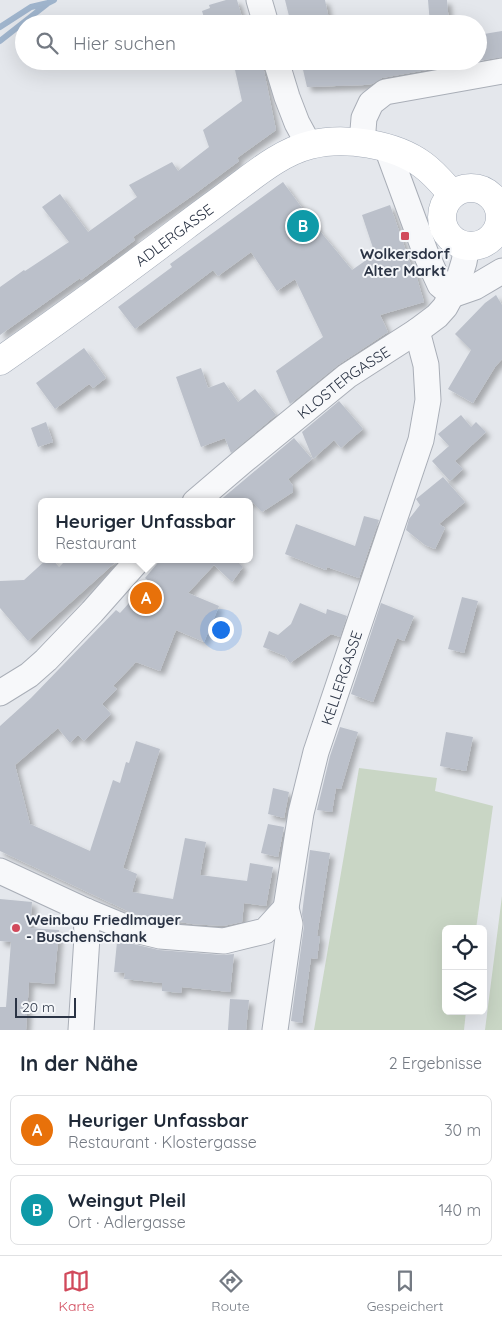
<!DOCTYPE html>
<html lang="de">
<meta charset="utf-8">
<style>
:root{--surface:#fff;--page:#f6f6f7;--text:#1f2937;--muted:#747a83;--line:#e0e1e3;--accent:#d1495b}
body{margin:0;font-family:Quicksand,sans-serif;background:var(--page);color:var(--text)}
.controls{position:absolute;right:15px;bottom:15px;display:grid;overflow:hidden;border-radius:8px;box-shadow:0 5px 20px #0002}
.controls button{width:45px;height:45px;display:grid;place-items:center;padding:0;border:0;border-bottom:1px solid var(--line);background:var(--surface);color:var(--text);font:25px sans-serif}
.scale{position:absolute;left:15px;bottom:12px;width:61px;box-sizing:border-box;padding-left:5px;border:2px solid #2b3445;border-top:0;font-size:14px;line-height:18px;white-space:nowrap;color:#2b3445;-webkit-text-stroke:4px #f4f6f9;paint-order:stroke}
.you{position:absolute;left:220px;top:629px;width:18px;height:18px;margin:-12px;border:4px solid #fff;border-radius:50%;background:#1a73e8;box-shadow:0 0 0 8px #1a73e833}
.badge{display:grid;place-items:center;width:32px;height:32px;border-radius:50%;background:var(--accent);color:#fff;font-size:16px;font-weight:700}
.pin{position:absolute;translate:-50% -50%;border:2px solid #fff;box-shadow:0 1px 5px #0006}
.popup{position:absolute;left:38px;top:498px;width:215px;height:65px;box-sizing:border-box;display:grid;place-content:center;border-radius:8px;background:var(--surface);filter:drop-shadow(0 1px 4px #0005);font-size:16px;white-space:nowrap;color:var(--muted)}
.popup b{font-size:19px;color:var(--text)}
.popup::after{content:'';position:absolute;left:50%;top:100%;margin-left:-10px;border:10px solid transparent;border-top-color:var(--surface)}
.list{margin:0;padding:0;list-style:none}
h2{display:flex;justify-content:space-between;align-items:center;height:65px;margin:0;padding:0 20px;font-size:21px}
h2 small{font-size:16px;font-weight:400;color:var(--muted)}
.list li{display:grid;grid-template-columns:32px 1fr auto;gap:15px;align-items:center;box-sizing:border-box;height:70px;margin:0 10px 10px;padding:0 10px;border:1px solid var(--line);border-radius:8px}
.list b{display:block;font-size:19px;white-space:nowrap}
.list p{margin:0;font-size:16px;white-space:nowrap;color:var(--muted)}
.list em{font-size:16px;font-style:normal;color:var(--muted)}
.icon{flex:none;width:28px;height:28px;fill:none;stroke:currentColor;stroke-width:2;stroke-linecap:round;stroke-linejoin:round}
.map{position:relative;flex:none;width:502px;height:1030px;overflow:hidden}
.search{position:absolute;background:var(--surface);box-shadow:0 5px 20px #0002;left:15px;right:15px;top:15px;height:55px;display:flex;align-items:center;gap:12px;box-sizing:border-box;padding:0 18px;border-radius:28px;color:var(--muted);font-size:19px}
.sheet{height:225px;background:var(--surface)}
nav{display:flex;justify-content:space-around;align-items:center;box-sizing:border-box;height:70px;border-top:1px solid var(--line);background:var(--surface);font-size:14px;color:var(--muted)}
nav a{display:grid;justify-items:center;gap:2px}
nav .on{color:var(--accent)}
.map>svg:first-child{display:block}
</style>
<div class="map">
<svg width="502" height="1030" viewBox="0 0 502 1030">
<defs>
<filter id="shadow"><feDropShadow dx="4.5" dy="4.5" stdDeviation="2.5" flood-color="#0004"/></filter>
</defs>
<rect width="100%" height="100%" fill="#e4e7ec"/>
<path fill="#c9d6c5" d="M359,768L437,778L435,791L493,806L476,929H446V1011H466L464,1030H314Z
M502,896V1030H485Z"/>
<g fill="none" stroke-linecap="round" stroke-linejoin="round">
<path stroke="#9fb4cc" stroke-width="6" d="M0,27L31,7L48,3L54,0
M0,41L47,4"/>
</g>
<path fill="#bbc0ca" filter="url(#shadow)" d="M226,0H237L244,24H206L202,11L210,8L209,5Z
M285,0H325L330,24H291Z
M428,0H447L449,24H430Z
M502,31V57L478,61V35Z
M233,61H262L276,130L237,158L239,161L192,196L133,237L135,240L81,280L80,278L0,335V287L24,270L25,271L69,242L42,207L60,194L88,232L137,197L129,185L172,162L178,171L209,147L203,130L242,101Z
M301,61H449V66L382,78L372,84L364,85L307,87Z
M283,182L310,219L352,270L375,254L362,215L390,205L412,268H414L424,302L380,315L388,332L338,365L290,404L276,371L323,337L295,279L277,291L251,252L218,276L213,270L135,329L118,307L172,267L170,264Z
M496,295L502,305V359L495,367L473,403L448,389L471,350L455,334L485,303Z
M84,348L106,378L93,388L89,384L55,409L36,383Z
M201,368L208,388L224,382L238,402L255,389L276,415L231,453L225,438L201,447L176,377Z
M339,401L363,429L341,448L334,440L313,459L302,432Z
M461,415L471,427L476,422L486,432L455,461L463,469L450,481L432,461L449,446L438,434Z
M46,422L53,442L38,447L31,428Z
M294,438L312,459L288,479L293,486V492L262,512L252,502H218Z
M443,477L465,502L439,524L445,528L435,549L425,545L406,530L409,519L420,505L416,499Z
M364,516L379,520L359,578L327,567L326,570L285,554L296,524L355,546Z
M47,559H52L59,567L67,559H119L28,641L0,608V581L24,580Z
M161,559H235L243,567L232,582L214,565L188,593L219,606L204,642L176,630L160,671L136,662L113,686L117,689L102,704L111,714L84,741L78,735L70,743L58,728L15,765L30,824L90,851L113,780L120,783L126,762L129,763L136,741L160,749L123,868L137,874L132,892L173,899L185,838L206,842L200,875L247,881L250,863L273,867L266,906L244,903L242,922L223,926L192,924L134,914L0,851V726L31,698L116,610L120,613L149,581L145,578Z
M462,597L478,601L464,653L448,649Z
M300,603L326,614L327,609L347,616L340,637L331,634L290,663L285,656L263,647L269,631L278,635L291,624Z
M381,603L414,616L404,641L397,638L373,702L351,694Z
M340,727L358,732L341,789L336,788L332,812L317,810L330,756Z
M446,732L473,737L466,771L440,766Z
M273,788L289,792L284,818L268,814Z
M268,824L284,827L278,857L261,853Z
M310,850L330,853L317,936H320L317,959L311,958L302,1023L291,1021L304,926L302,914Z
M0,899L32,902L30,928L59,930L54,984L29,982L26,1030H0V1007H6L11,942L0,941Z
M117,942L129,943L159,950L223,955L234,954L230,992L182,987L181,993L162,991V983L124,979L125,973L114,972Z
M230,999L249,1000L246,1030H228Z"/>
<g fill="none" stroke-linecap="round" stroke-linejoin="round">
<g stroke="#a9aeb7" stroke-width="27">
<g id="minor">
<path d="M259,0L266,24"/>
<path d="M276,61L287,97L297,123L309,145"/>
<path d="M362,143L364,118L371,103L385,92L502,71"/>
<path d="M387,148L426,254L440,285L452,295"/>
<path d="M452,295L475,287L502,271"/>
<path id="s1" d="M195,502L243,461L347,376L417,331L437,316L445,307L457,285L464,262L467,246"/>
<path d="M0,693L29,675L46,660L92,612L139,559"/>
<path d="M0,871L86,911L127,928L160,936L224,941L265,931L286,908"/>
<path d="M81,1030L87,937L86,911"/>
<path id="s2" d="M275,1030L290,924L286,908L301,813L316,752L421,440L428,400L426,365L417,331"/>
</g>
</g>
<g stroke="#a3abb8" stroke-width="29">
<g id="major">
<circle cx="471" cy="217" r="29"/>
<path id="s3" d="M0,361C62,318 123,273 184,227C201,214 218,202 235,189C258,172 282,152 310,145C344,136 395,144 423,165C434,173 443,184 452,194"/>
</g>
</g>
<use href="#minor" stroke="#f7f8fa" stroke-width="25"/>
<use href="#major" stroke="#fff" stroke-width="28"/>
</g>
<g fill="#d1495b" stroke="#f4f6f9" stroke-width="2">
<rect x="400" y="231" width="10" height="10" rx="2.5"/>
<circle cx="16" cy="928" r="5"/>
</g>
<g text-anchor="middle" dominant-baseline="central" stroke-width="4" stroke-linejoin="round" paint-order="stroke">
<g font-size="15" fill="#2b3445" stroke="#f4f6f9">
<text stroke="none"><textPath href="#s3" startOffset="215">ADLERGASSE</textPath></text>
<text stroke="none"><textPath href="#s1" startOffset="191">KLOSTERGASSE</textPath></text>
<text stroke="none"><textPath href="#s2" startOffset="361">KELLERGASSE</textPath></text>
</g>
<g font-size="15" font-weight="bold" fill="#2b3445" stroke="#f4f6f9">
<text x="405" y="253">Wolkersdorf<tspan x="405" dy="17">Alter Markt</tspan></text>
<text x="26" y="919" text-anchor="start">Weinbau Friedlmayer<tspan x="26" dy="17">- Buschenschank</tspan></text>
</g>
</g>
</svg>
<div class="controls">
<button><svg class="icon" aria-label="locate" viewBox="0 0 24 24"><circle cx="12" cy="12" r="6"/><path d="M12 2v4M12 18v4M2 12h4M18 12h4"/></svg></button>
<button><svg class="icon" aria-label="layers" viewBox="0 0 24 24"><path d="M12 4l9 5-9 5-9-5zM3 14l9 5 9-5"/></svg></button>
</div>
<div class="scale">20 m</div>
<div class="you"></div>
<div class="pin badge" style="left:146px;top:598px;background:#e8710a">A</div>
<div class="popup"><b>Heuriger Unfassbar</b>Restaurant</div>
<div class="pin badge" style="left:303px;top:226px;background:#0f9aa8">B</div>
<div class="search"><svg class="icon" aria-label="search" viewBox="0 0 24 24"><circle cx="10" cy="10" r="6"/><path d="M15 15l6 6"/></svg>Hier suchen</div>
</div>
<section class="sheet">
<h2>In der Nähe<small>2 Ergebnisse</small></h2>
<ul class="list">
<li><span class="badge" style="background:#e8710a">A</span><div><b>Heuriger Unfassbar</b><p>Restaurant · Klostergasse</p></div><em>30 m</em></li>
<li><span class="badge" style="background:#0f9aa8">B</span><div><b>Weingut Pleil</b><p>Ort · Adlergasse</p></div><em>140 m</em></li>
</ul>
</section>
<nav>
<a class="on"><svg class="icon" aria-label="map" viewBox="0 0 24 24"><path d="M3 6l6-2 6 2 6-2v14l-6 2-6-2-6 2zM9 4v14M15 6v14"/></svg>Karte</a>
<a><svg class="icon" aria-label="directions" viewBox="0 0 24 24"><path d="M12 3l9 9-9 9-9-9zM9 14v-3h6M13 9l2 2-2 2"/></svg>Route</a>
<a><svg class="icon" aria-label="saved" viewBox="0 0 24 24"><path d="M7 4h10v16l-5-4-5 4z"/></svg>Gespeichert</a>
</nav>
